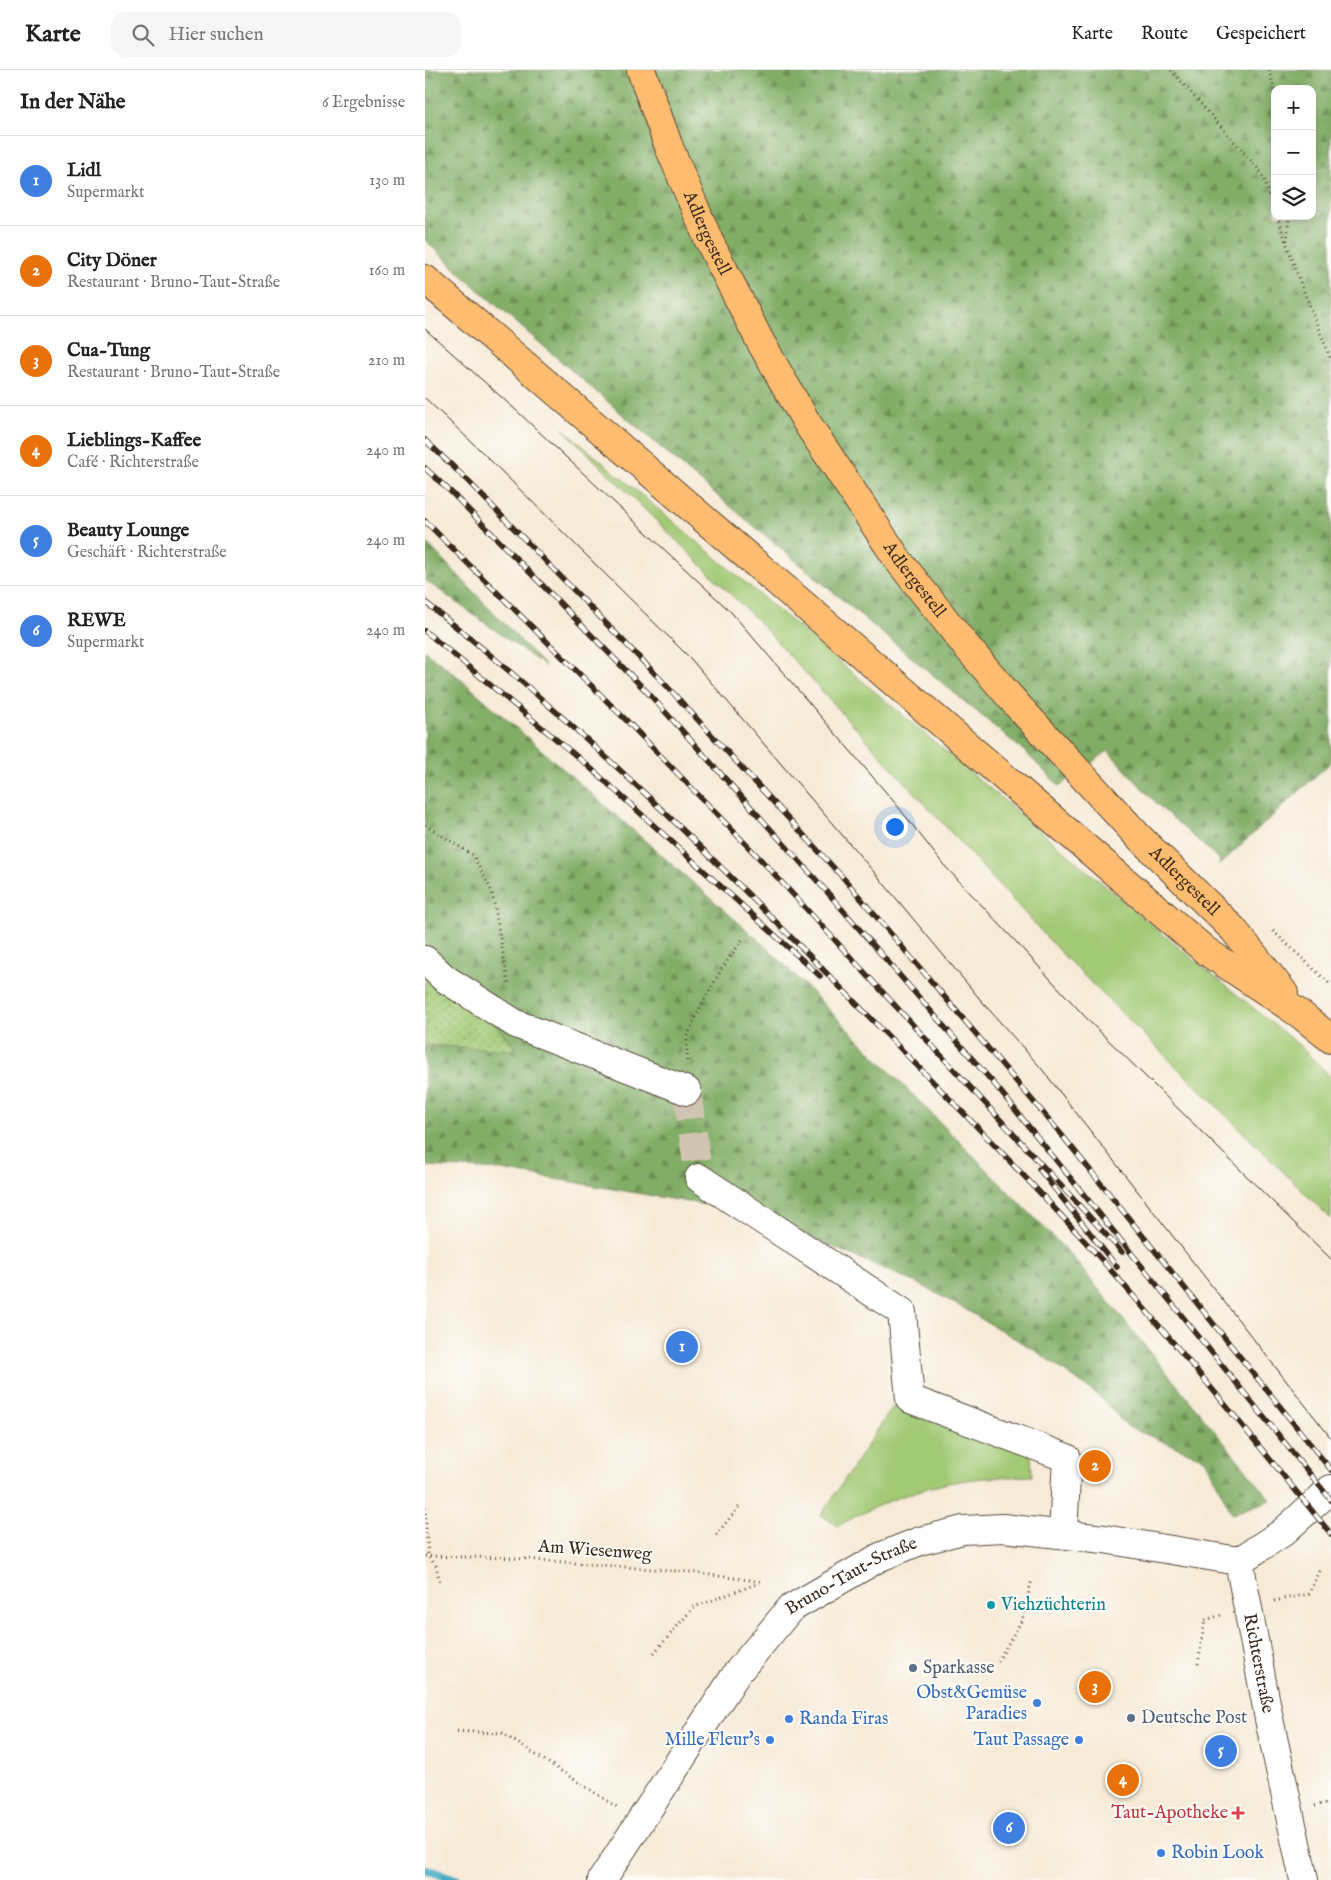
<!DOCTYPE html>
<html lang="de">
<meta charset="utf-8">
<style>
:root{--surface:#fff;--page:#f6f6f6;--text:#222;--muted:#767676;--line:#e0e0e0;--accent:#d1495b}
body{margin:0;font-family:"IM FELL English",serif;background:var(--page);color:var(--text)}
.controls{position:absolute;right:15px;top:15px;display:grid;overflow:hidden;border-radius:10px;box-shadow:0 2px 8px #0003}
.controls button{width:45px;height:45px;display:grid;place-items:center;padding:0;border:0;border-bottom:1px solid var(--line);background:var(--surface);color:var(--text);font:25px sans-serif}
.you{position:absolute;left:469px;top:756px;width:18px;height:18px;margin:-12px;border:4px solid #fff;border-radius:50%;background:#1a73e8;box-shadow:0 0 0 8px #1a73e833}
.badge{display:grid;place-items:center;width:32px;height:32px;border-radius:50%;background:var(--accent);color:#fff;font-size:16px;font-weight:700}
.pin{position:absolute;translate:-50% -50%;border:2px solid #fff;box-shadow:0 1px 5px #0006}
.list{margin:0;padding:0;list-style:none}
h2{display:flex;justify-content:space-between;align-items:center;height:65px;margin:0;padding:0 20px;font-size:21px}
h2 small{font-size:16px;font-weight:400;color:var(--muted)}
.list li{display:grid;grid-template-columns:32px 1fr auto;gap:15px;align-items:center;box-sizing:border-box;height:90px;padding:0 20px;border-top:1px solid var(--line)}
.list b{display:block;font-size:19px;white-space:nowrap}
.list p{margin:0;font-size:16px;white-space:nowrap;color:var(--muted)}
.list em{font-size:16px;font-style:normal;color:var(--muted)}
.icon{flex:none;width:28px;height:28px;fill:none;stroke:currentColor;stroke-width:2;stroke-linecap:round;stroke-linejoin:round}
.map{position:relative;flex:none;width:906px;height:1810px;overflow:hidden}
header{display:flex;align-items:center;gap:30px;box-sizing:border-box;height:70px;padding:0 25px;background:var(--surface);border-bottom:1px solid var(--line)}
header strong{font-size:24px}
nav{display:flex;gap:28px;margin-inline-start:auto;font-size:18px}
.search{width:350px;height:45px;background:var(--page);display:flex;align-items:center;gap:12px;box-sizing:border-box;padding:0 18px;border-radius:15px;color:var(--muted);font-size:19px}
main{display:flex}
aside{flex:1;background:var(--surface)}
.map>svg:first-child{display:block}
</style>
<header>
<strong>Karte</strong>
<div class="search"><svg class="icon" aria-label="search" viewBox="0 0 24 24"><circle cx="10" cy="10" r="6"/><path d="M15 15l6 6"/></svg>Hier suchen</div>
<nav><a>Karte</a><a>Route</a><a>Gespeichert</a></nav>
</header>
<main>
<aside>
<h2>In der Nähe<small>6 Ergebnisse</small></h2>
<ul class="list">
<li><span class="badge" style="background:#3f7fe0">1</span><div><b>Lidl</b><p>Supermarkt</p></div><em>130 m</em></li>
<li><span class="badge" style="background:#e8710a">2</span><div><b>City Döner</b><p>Restaurant · Bruno-Taut-Straße</p></div><em>160 m</em></li>
<li><span class="badge" style="background:#e8710a">3</span><div><b>Cua-Tung</b><p>Restaurant · Bruno-Taut-Straße</p></div><em>210 m</em></li>
<li><span class="badge" style="background:#e8710a">4</span><div><b>Lieblings-Kaffee</b><p>Café · Richterstraße</p></div><em>240 m</em></li>
<li><span class="badge" style="background:#3f7fe0">5</span><div><b>Beauty Lounge</b><p>Geschäft · Richterstraße</p></div><em>240 m</em></li>
<li><span class="badge" style="background:#3f7fe0">6</span><div><b>REWE</b><p>Supermarkt</p></div><em>240 m</em></li>
</ul>
</aside>
<div class="map">
<svg width="906" height="1810" viewBox="0 0 906 1810">
<defs>
<pattern id="forest-firs" width="22" height="20" patternUnits="userSpaceOnUse" patternTransform="scale(1.25)"><rect width="22" height="20" fill="#81ad66"/><path d="M5 1l3.5 6h-7zM16 11l3.5 6h-7z" fill="#6b8d53"/></pattern>
<pattern id="park-dots" width="8" height="8" patternUnits="userSpaceOnUse" patternTransform="scale(1.25)"><rect width="8" height="8" fill="#a2c974"/><path d="M2 2h.1M6 6h.1" fill="none" stroke="#85a35f" stroke-width="1.8" stroke-linecap="round"/></pattern>
</defs>
<rect width="100%" height="100%" fill="#fdfcf7"/>
<filter id="ink" filterUnits="userSpaceOnUse"><feTurbulence type="fractalNoise" baseFrequency=".02" numOctaves="2"/><feDisplacementMap in="SourceGraphic" scale="10" xChannelSelector="R" yChannelSelector="G"/><feConvolveMatrix kernelMatrix="1 2 1 2 8 2 1 2 1" color-interpolation-filters="sRGB"/></filter>
<filter id="wash" filterUnits="userSpaceOnUse"><feTurbulence type="fractalNoise" baseFrequency=".0096" numOctaves="4" result="noise"/><feDisplacementMap in="SourceGraphic" scale="20" xChannelSelector="R" yChannelSelector="G"/><feGaussianBlur stdDeviation="1.12" result="paint"/><feColorMatrix in="noise" values="0 0 0 0 0 0 0 0 0 0 0 0 0 0 0 0 0 1.4 0 .05"/><feComposite in="paint" operator="in"/></filter>
<g filter="url(#wash)">
<rect width="100%" height="100%" fill="#f7ead7"/>
<path fill="#a2c974" stroke="#6e7a49" d="M137,358L741,867L875,976L906,1007V1149L637,884L332,550Z
M471,1332L606,1381L607,1406C586,1407 564,1407 542,1410C497,1416 452,1434 413,1456L396,1445Z"/>
<path fill="url(#forest-firs)" stroke="#5e6c42" fill-rule="evenodd" d="M0,0H906V692L794,795L795,790L734,736L683,681L634,716L599,681L264,402L41,209L0,170ZM850,19H887V146H850Z
M0,471L120,596L0,510Z
M0,581L32,606L346,881L643,1182L846,1430L807,1444L780,1389L703,1357L673,1325L611,1281L538,1238L494,1214L350,1152L287,1136L77,1100L0,1096V976L92,979L0,874Z"/>
<path fill="url(#park-dots)" stroke="#6e7a49" d="M0,874L92,980L0,975Z"/>
<g fill="none" stroke-linecap="round" stroke-linejoin="round">
<path stroke="#44adc3" stroke-width="9" d="M0,1799L32,1810"/>
</g>
</g>
<g filter="url(#ink)">
<g fill="none" stroke-linecap="round" stroke-linejoin="round">
<path stroke="#d1c4b2" stroke-width="28" stroke-dasharray="28 14" stroke-linecap="butt" d="M262,1021L274,1108"/>
<g stroke="#57473a" stroke-width="30">
<g id="minor">
<path d="M0,890L19,908L91,954L262,1021"/>
<path d="M274,1108L477,1242L485,1329L642,1388L638,1464"/>
<path id="s1" d="M814,1491L844,1649L879,1810"/>
<path d="M814,1491L857,1463L906,1419"/>
<path id="s2" d="M177,1810L312,1603L365,1539L455,1487L495,1471L538,1460L578,1458L679,1469L814,1491"/>
</g>
</g>
<g stroke="#57473a" stroke-width="30">
<g id="major">
<path id="s3" d="M216,0L244,77L284,171L335,271L382,353L473,490L541,576L592,635L713,766L808,859L859,923"/>
<path d="M0,209L781,881L875,944L906,969"/>
</g>
</g>
<path stroke="#57473a" stroke-width="3" stroke-dasharray="1 4" stroke-linecap="butt" d="M746,0L836,102L850,139
M844,0L850,21
M852,146L874,209L906,290
M862,171L864,146
M0,755L48,785L67,822L84,917
M848,861L906,915
M262,991V967L276,936L296,900L319,867
M0,1438L3,1486L11,1496L15,1513
M291,1465L314,1437
M0,1486L87,1488L264,1502L338,1512
M849,1531L884,1524L895,1498
M229,1583L269,1537L337,1512
M573,1591L597,1550L607,1509
M773,1594L780,1550L797,1545
M27,1661L77,1663L192,1737
M890,1736L906,1732"/>
<use href="#minor" stroke="#fff" stroke-width="28"/>
<use href="#major" stroke="#fdbc6f" stroke-width="28"/>
<path stroke="#3b2a1e" stroke-width="1" d="M0,259L93,342L306,542L471,734L518,794L593,874L665,952L906,1189
M0,328L55,380L265,588L455,809L559,934L616,998L906,1368"/>
<g stroke="#3b2a1e" stroke-width="5.5">
<path id="rail" d="M0,370L38,406L238,612L421,811L636,1064L906,1400
M0,398L27,423L226,626L403,823L571,1016L906,1430
M0,451L201,650L338,792L697,1182
M0,532C149,649 285,784 417,919C504,1008 592,1096 675,1188C755,1278 830,1371 906,1464
M0,561L161,694L395,906
M614,1099L692,1197"/>
</g>
<use href="#rail" stroke="#fdfcf7" stroke-width="4" stroke-dasharray="11" stroke-linecap="butt"/>
</g>
</g>
<circle fill="#0f9aa8" stroke="#fdfcf7" stroke-width="2" cx="566" cy="1535" r="5"/>
<g fill="#5c6f8a" stroke="#fdfcf7" stroke-width="2">
<circle cx="488" cy="1598" r="5"/>
<circle cx="706" cy="1648" r="5"/>
</g>
<g fill="#3f7fe0" stroke="#fdfcf7" stroke-width="2">
<circle cx="612" cy="1633" r="5"/>
<circle cx="364" cy="1649" r="5"/>
<circle cx="345" cy="1670" r="5"/>
<circle cx="654" cy="1670" r="5"/>
<circle cx="736" cy="1783" r="5"/>
</g>
<path fill="#e0444e" stroke="#fdfcf7" stroke-width="2" d="M810.5 1735.5h5v5h5v5h-5v5h-5v-5h-5v-5h5z"/>
<g text-anchor="middle" dominant-baseline="central" stroke-width="4" stroke-linejoin="round" paint-order="stroke">
<g font-size="18" fill="#3b2a1e" stroke="#fdfcf7">
<text stroke="none"><textPath href="#s3" startOffset="176">Adlergestell</textPath></text>
<text stroke="none"><textPath href="#s3" startOffset="581">Adlergestell</textPath></text>
<text stroke="none"><textPath href="#s3" startOffset="986">Adlergestell</textPath></text>
<text transform="translate(170 1481) rotate(4)">Am Wiesenweg</text>
<text stroke="none"><textPath href="#s2" startOffset="400">Bruno-Taut-Straße</textPath></text>
<text stroke="none"><textPath href="#s1" startOffset="104">Richterstraße</textPath></text>
</g>
<g font-size="18" fill="#0d838f" stroke="#fdfcf7" text-anchor="start">
<text x="576" y="1535">Viehzüchterin</text>
</g>
<g font-size="18" fill="#4e5e75" stroke="#fdfcf7" text-anchor="start">
<text x="498" y="1598">Sparkasse</text>
<text x="716" y="1648">Deutsche Post</text>
</g>
<g font-size="18" fill="#366cbe" stroke="#fdfcf7" text-anchor="end">
<text x="602" y="1623">Obst&amp;Gemüse<tspan x="602" dy="21">Paradies</tspan></text>
<text x="374" y="1649" text-anchor="start">Randa Firas</text>
<text x="335" y="1670">Mille Fleur's</text>
<text x="644" y="1670">Taut Passage</text>
<text x="746" y="1783" text-anchor="start">Robin Look</text>
</g>
<g font-size="18" fill="#be3a42" stroke="#fdfcf7" text-anchor="end">
<text x="803" y="1743">Taut-Apotheke</text>
</g>
</g>
</svg>
<div class="controls">
<button>+</button>
<button>−</button>
<button><svg class="icon" aria-label="layers" viewBox="0 0 24 24"><path d="M12 4l9 5-9 5-9-5zM3 14l9 5 9-5"/></svg></button>
</div>
<div class="you"></div>
<div class="pin badge" style="left:257px;top:1277px;background:#3f7fe0">1</div>
<div class="pin badge" style="left:670px;top:1396px;background:#e8710a">2</div>
<div class="pin badge" style="left:670px;top:1617px;background:#e8710a">3</div>
<div class="pin badge" style="left:698px;top:1710px;background:#e8710a">4</div>
<div class="pin badge" style="left:796px;top:1681px;background:#3f7fe0">5</div>
<div class="pin badge" style="left:584px;top:1758px;background:#3f7fe0">6</div>
</div>
</main>
